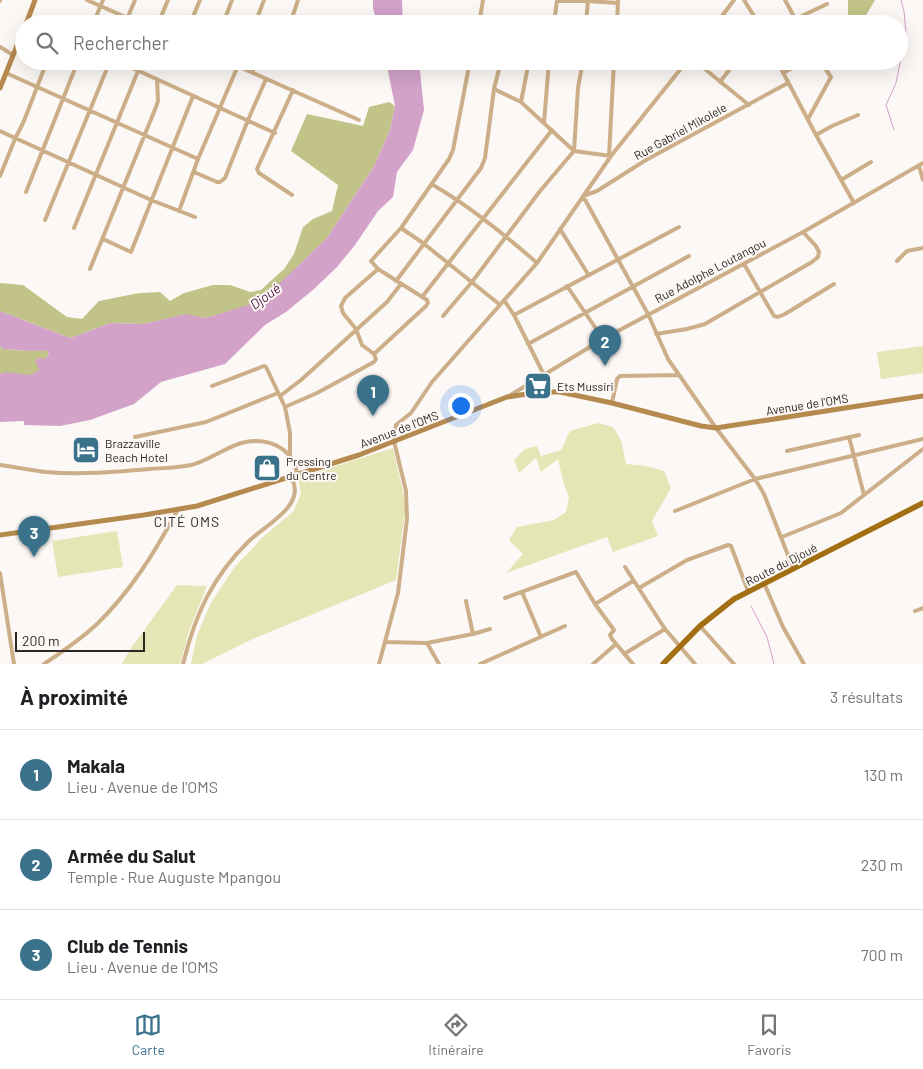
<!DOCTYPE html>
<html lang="fr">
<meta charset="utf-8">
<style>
:root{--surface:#fff;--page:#f2f2f2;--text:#202124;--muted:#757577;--line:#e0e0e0;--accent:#3a728c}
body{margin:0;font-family:Barlow,sans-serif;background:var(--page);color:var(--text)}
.scale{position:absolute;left:15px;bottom:12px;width:130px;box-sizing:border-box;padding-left:5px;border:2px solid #2e2623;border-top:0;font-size:14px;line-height:18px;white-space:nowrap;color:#2e2623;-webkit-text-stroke:4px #fcf8f6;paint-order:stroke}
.you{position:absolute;left:460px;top:405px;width:18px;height:18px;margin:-12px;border:4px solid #fff;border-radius:50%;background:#1a73e8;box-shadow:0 0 0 8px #1a73e833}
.badge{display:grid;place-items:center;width:32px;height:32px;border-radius:50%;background:var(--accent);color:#fff;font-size:16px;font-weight:700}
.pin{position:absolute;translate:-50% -41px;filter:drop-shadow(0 1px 2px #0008)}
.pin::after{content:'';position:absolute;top:26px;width:18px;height:15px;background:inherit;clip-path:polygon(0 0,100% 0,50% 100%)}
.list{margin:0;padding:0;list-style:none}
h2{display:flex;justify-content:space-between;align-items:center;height:65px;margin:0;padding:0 20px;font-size:21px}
h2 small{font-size:16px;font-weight:400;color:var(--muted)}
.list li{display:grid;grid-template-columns:32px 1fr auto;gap:15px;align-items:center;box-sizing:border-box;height:90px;padding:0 20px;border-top:1px solid var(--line)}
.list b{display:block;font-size:19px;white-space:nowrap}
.list p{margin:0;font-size:16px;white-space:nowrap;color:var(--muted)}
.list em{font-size:16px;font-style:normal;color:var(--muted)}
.icon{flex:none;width:28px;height:28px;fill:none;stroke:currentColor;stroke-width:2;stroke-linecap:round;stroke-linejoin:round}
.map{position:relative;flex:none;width:923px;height:664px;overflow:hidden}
.search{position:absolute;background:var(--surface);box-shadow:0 5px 20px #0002;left:15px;right:15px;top:15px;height:55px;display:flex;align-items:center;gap:12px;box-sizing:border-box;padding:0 18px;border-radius:28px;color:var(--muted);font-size:19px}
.sheet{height:335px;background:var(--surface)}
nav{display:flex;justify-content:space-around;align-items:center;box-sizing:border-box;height:70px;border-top:1px solid var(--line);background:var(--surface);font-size:14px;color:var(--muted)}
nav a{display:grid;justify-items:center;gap:2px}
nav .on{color:var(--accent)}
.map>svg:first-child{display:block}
</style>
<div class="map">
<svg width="923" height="664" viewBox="0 0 923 664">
<rect width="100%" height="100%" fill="#fcf8f6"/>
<path fill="#e4e6b6" d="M923,346V373L881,379L877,352Z
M598,423L613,427L621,440L626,464L646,466L664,471L671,488L652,521L658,536L613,552L607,537L506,573L523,554L509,540L517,527L554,520L566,512L569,498L563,481L558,459L541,472L536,458L519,473L514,460L525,449L537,446L541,456L561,450L570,431Z
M393,448L406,505L396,580L253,639L202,664H191L197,635L211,603L234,568L264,536L293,512L301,494L298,478Z
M117,531L123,567L58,577L52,541Z
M177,585L207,586L189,631L180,664H122L131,648Z"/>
<path fill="#c2c388" d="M848,0H875L861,24H848Z
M389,102L395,106L390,130L374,166L327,238L261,302L206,318L183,315L144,324L111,323L70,338L0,311V283L23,285L67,317L82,319L99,301L139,293L160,292L170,301L184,293L213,285H230L250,292L261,290L284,269L294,254L303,227L313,219L332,211L338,185L291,151L307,114L363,126L369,107Z
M0,346L3,349L28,351H48L49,354C44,359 43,366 38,371C28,381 12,370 0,374Z"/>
<path fill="#d2a2c9" d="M373,0H402L403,24H377L373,8Z
M386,61H419L424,110L413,150L397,172L393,197L378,211L355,245L337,267L314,289L286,312L265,325L225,364L161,382L134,404L90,420L60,426L24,425V421L0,422V374L6,372L31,375L39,370L35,360L39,358L45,359L49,354L48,351H28L3,349L0,346V311L70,338L111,323L144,324L185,314L206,318L261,301L327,238L374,166L390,130L395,106Z"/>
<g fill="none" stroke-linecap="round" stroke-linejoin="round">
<path stroke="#d2a2c9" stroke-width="1" d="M894,130L886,105L896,83L906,33L904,11L901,0
M751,606L767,637L774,664"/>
<path stroke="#ccaf88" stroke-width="4" d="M87,0L141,24
M744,0L759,24
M785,0L798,24
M0,1V0
M557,1H588L618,3
M617,21L680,24
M93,24L103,0
M125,24L135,0
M158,24L168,0
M190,24L200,0
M223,24L232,0
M255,24L264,0
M290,24L298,0
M479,24L483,0
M554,24L557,0
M586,24L588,0
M617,24L618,0
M716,24L734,0
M785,24L827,4
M0,47L13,55
M117,61L275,133
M226,61L359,120
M636,61L685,64
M695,61L749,105
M777,61L816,135L854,203
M252,72L258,61
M6,73L198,159
M783,73L806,61
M720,82L736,61
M788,83L646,160L597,191L583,196L648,314L668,359L716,428L755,479L764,494L793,568
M494,89L521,102L574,151L611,156
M521,102L529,61
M808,119L831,77L820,61
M544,123L549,61
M0,131L151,200L195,217
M816,135L832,126L858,115
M609,156L614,61
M919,166L923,180
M194,172L217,182H220L225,178L248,120L266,79
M0,176L15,139L24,121L47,61
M841,180L871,162
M433,185C471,207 504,234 537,263
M26,192L78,61
M292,195L259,173L257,169L293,90
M179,211L198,159L240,61
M45,220L110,61
M74,228L138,71
M401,228L423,243L499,304
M560,229L588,274
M103,239L131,252L193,96
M897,261L907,251L923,248
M744,264L774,316L778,317L785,314L834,284
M90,269L156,107L158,101L157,79
M396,281L481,168L485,158L494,89L501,61
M567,286L603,339
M422,297L552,130
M504,300L514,315L544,375
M514,315L679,227
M443,316L472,282L540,191L574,151L578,88L583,61
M656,334L687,329L705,324L812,262L818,257L819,252L816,246L803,232
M528,344L689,256
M374,354L426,306L428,303L427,300L378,269L371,261L401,228L449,159L453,150L470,61
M212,386L264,366L266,367L285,407L317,393L374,362L376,359L374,354L362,345L356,329L343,313L341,306L345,298L378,269
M280,396L301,380L387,302L401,284
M509,396L603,339L803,232L923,163
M612,403L617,379L620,376L679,375
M285,407L290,433V454
M135,437L206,422L278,393
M849,437L864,495
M787,451L859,435
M0,465C15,467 30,470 46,472C80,475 115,472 149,469C163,468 177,468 191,465C212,460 232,441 255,441C276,441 296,453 297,476
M675,511L755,479L923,439
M782,537L841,513L923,449
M625,567L665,629L695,664
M0,573L14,664
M764,583L783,627L804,664
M639,588L687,560L728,545L731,546L748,591
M522,592L541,637
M505,598L576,572L595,604L614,630L610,635L612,639L633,664
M466,601L473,634
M595,604L633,581
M915,611L923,608
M700,626L734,664
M385,642L427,643L473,634L490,629
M427,643L439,664
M624,654L665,629
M44,664C62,652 81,639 97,624C131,591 155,552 177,511
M183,664C195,615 212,577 249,541C264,526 304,507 293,481L286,479
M379,664L398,593L407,519L406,491L394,441L396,425L411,413L432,382L537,263L611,156L687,61
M480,664L565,626
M593,664L616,644"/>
<path stroke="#b58a4e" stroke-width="5" d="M26,24L35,0
M0,88L24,28
M0,535L144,515L197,506L359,455L507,397L540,392H560L612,403L701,426L716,428L923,396"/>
<path stroke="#a36f13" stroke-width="5.5" d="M663,664L700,626L734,599L923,503"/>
</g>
<defs>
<g id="supermarket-square" transform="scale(1.4375)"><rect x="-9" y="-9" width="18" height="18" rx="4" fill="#3a728c" stroke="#fcf8f6"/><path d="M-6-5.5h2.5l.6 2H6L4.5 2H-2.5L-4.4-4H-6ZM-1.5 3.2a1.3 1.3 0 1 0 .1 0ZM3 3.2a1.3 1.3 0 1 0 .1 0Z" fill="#fff"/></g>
<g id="hotel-square" transform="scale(1.4375)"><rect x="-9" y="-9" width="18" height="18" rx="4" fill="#3a728c" stroke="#fcf8f6"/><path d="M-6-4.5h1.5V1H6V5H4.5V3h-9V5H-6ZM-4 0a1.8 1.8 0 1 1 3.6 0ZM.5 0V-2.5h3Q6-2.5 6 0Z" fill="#fff"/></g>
<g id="shop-square" transform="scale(1.4375)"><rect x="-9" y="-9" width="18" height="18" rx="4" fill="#3a728c" stroke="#fcf8f6"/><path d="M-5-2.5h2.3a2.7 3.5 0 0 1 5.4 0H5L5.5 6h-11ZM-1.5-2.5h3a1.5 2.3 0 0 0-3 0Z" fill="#fff"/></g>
</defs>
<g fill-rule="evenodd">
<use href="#supermarket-square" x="538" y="386"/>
<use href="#hotel-square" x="86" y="450"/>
<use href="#shop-square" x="267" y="468"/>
</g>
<g text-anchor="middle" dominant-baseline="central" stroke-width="4" stroke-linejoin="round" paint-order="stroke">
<g font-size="12" fill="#2e2623" stroke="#fcf8f6">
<text transform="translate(680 131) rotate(-29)">Rue Gabriel Mikolele</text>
<text transform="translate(710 270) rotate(-28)">Rue Adolphe Loutangou</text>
<text transform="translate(807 404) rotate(-9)">Avenue de l'OMS</text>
<text transform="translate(399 429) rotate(-21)">Avenue de l'OMS</text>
<text transform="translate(781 564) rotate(-27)">Route du Djoué</text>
</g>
<g font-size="12" fill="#2e2623" stroke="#fcf8f6" text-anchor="start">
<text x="557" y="386">Ets Mussiri</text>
<text x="105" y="443">Brazzaville<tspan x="105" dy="14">Beach Hotel</tspan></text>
<text x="286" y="461">Pressing<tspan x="286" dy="14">du Centre</tspan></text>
</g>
<g font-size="14" font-style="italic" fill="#5b2153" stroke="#fcf8f6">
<text transform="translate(265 296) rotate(-36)">Djoué</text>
</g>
<g font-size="14" letter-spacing="1" fill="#2e2623" stroke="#fcf8f6">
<text x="187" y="521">CITÉ OMS</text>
</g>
</g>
</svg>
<div class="scale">200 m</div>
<div class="you"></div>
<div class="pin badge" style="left:373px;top:416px">1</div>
<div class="pin badge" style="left:605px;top:366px">2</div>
<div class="pin badge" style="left:34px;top:557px">3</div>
<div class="search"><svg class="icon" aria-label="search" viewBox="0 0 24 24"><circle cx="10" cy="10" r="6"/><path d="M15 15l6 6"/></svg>Rechercher</div>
</div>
<section class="sheet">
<h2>À proximité<small>3 résultats</small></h2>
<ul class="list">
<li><span class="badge">1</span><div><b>Makala</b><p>Lieu · Avenue de l'OMS</p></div><em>130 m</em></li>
<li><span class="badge">2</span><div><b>Armée du Salut</b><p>Temple · Rue Auguste Mpangou</p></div><em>230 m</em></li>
<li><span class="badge">3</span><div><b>Club de Tennis</b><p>Lieu · Avenue de l'OMS</p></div><em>700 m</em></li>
</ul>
</section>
<nav>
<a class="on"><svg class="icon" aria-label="map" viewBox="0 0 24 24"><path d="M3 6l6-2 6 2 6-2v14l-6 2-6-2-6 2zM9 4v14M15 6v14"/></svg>Carte</a>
<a><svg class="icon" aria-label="directions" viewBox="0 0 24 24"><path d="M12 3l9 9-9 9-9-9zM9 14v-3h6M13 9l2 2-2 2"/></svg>Itinéraire</a>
<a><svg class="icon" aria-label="saved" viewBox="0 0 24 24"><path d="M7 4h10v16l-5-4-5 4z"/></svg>Favoris</a>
</nav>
